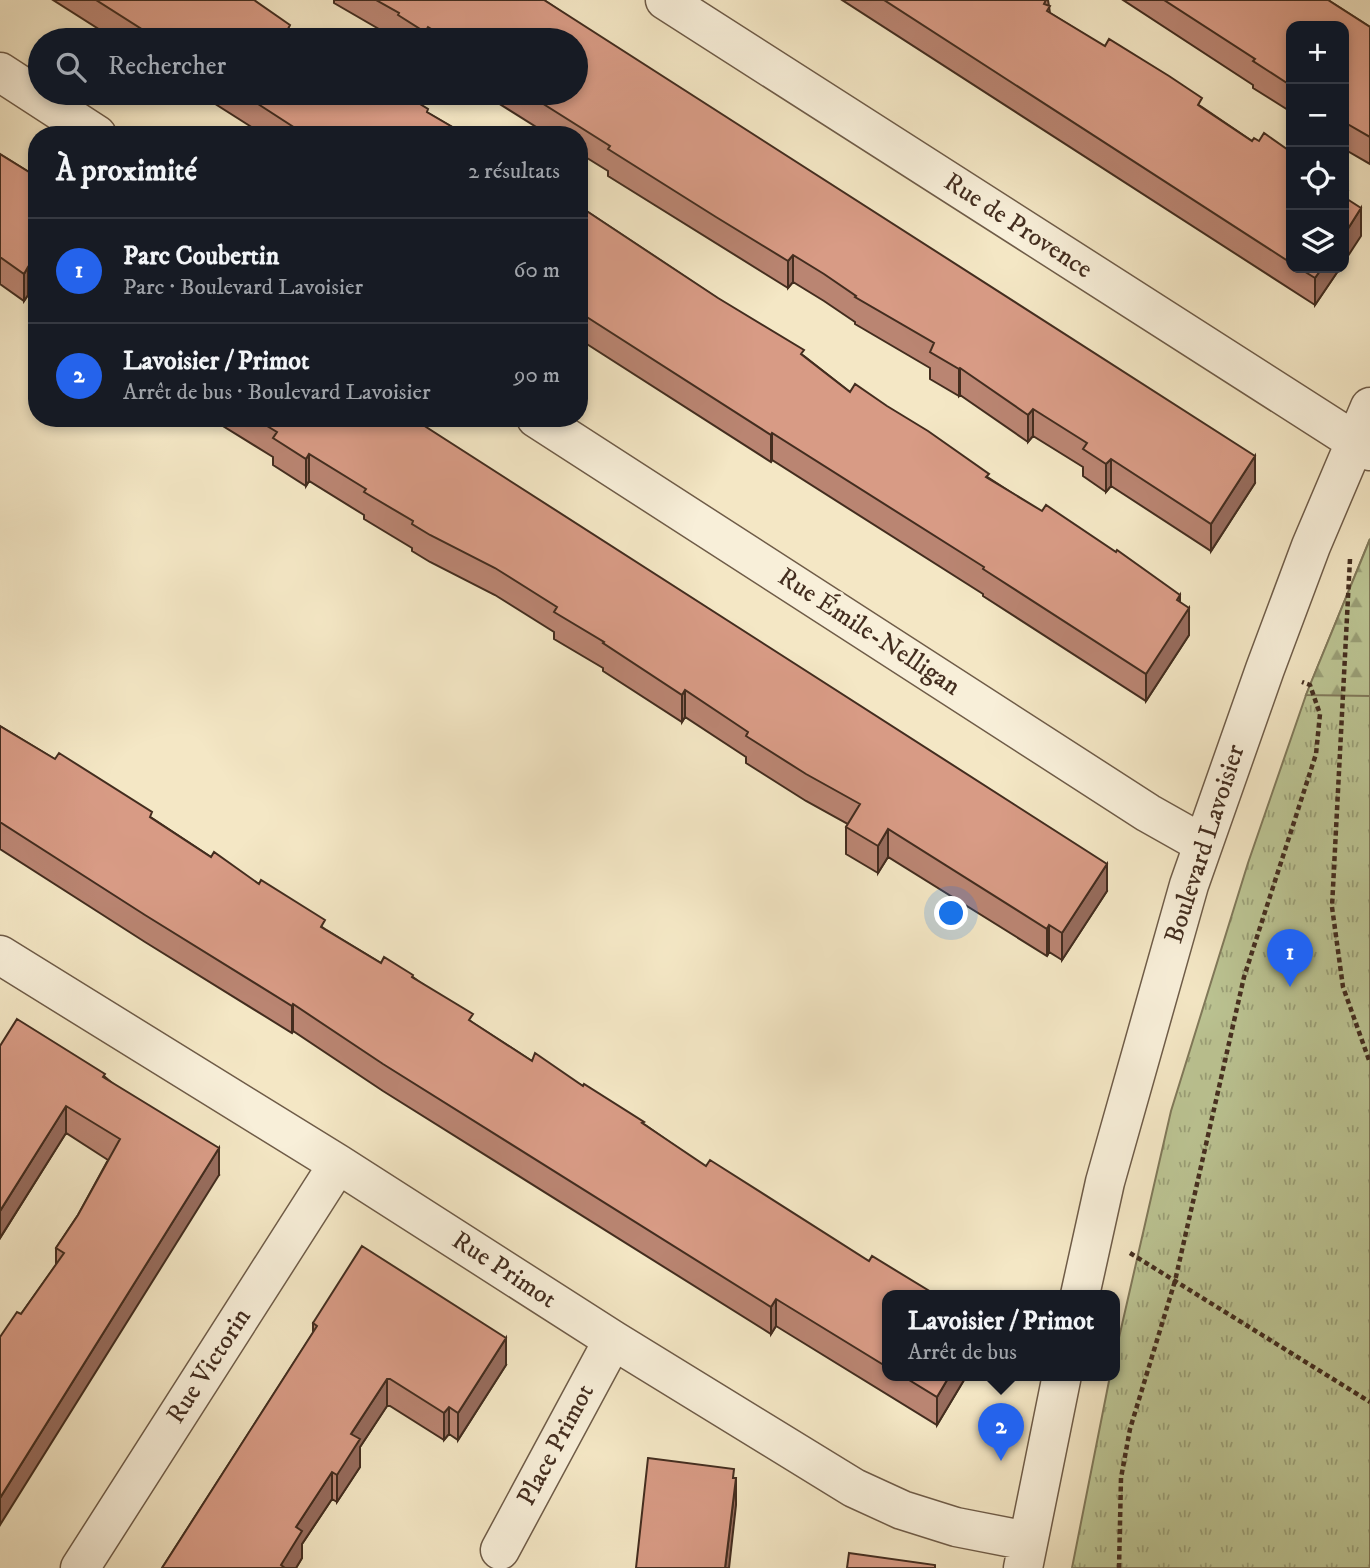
<!DOCTYPE html>
<html lang="fr">
<meta charset="utf-8">
<style>
:root{--surface:#171b24;--page:#20242c;--text:#f1f3f6;--muted:#9ea1a6;--line:#363941;--accent:#2563eb}
body{margin:0;font-family:"IM FELL DW Pica",serif;background:var(--page);color:var(--text)}
.controls{position:absolute;right:21px;top:21px;display:grid;overflow:hidden;border-radius:14px;box-shadow:0 4px 10px #0003}
.controls button{width:63px;height:63px;display:grid;place-items:center;padding:0;border:0;border-bottom:2px solid var(--line);background:var(--surface);color:var(--text);font:35px sans-serif}
.you{position:absolute;left:952px;top:914px;width:24px;height:24px;margin:-18px;border:5px solid #fff;border-radius:50%;background:#1a73e8;box-shadow:0 0 0 10px #1a73e833}
.badge{display:grid;place-items:center;width:46px;height:46px;border-radius:50%;background:var(--accent);color:#fff;font-size:23px;font-weight:700}
.pin{position:absolute;translate:-50% -58px;filter:drop-shadow(0 2px 4px #0008)}
.pin::after{content:'';position:absolute;top:37px;width:24px;height:21px;background:inherit;clip-path:polygon(0 0,100% 0,50% 100%)}
.popup{position:absolute;left:882px;top:1290px;width:238px;height:91px;box-sizing:border-box;display:grid;place-content:center;border-radius:14px;background:var(--surface);filter:drop-shadow(0 2px 5px #0005);font-size:23px;white-space:nowrap;color:var(--muted)}
.popup b{font-size:26px;color:var(--text)}
.popup::after{content:'';position:absolute;left:50%;top:100%;margin-left:-14px;border:14px solid transparent;border-top-color:var(--surface)}
.list{margin:0;padding:0;list-style:none}
h2{display:flex;justify-content:space-between;align-items:center;height:91px;margin:0;padding:0 28px;font-size:30px}
h2 small{font-size:23px;font-weight:400;color:var(--muted)}
.list li{display:grid;grid-template-columns:46px 1fr auto;gap:21px;align-items:center;box-sizing:border-box;height:105px;padding:0 28px;border-top:2px solid var(--line)}
.list b{display:block;font-size:26px;white-space:nowrap}
.list p{margin:0;font-size:23px;white-space:nowrap;color:var(--muted)}
.list em{font-size:23px;font-style:normal;color:var(--muted)}
.icon{flex:none;width:38px;height:38px;fill:none;stroke:currentColor;stroke-width:2;stroke-linecap:round;stroke-linejoin:round}
.map{position:relative;flex:none;width:1370px;height:1568px;overflow:hidden}
.search{position:absolute;background:var(--surface);box-shadow:0 4px 10px #0003;left:28px;top:28px;width:560px;height:77px;display:flex;align-items:center;gap:18px;box-sizing:border-box;padding:0 24px;border-radius:38px;color:var(--muted);font-size:26px}
.panel{position:absolute;background:var(--surface);box-shadow:0 4px 10px #0003;left:28px;top:126px;width:560px;height:301px;border-radius:28px}
.map>svg:first-child{display:block}
</style>
<div class="map">
<svg width="1370" height="1568" viewBox="0 0 1370 1568">
<defs>
<pattern id="grass-tufts" width="24" height="20" patternUnits="userSpaceOnUse" patternTransform="scale(1.75)"><rect width="24" height="20" fill="#bcc594"/><path d="M3 7l-1-3M5 7V3M7 7l1-3M15 17l-1-3M17 17v-4M19 17l1-3" fill="none" stroke="#9aa078"/></pattern>
<pattern id="forest-firs" width="22" height="20" patternUnits="userSpaceOnUse" patternTransform="scale(1.75)"><rect width="22" height="20" fill="#bcc594"/><path d="M5 1l3.5 6h-7zM16 11l3.5 6h-7z" fill="#9aa078"/></pattern>
</defs>
<rect width="100%" height="100%" fill="#f4e7c5"/>
<filter id="stains"><feTurbulence type="fractalNoise" baseFrequency=".00286" numOctaves="4"/><feColorMatrix values="0 0 0 0 .2 0 0 0 0 .09 0 0 0 0 .02 0 0 0 .5 -.17"/></filter>
<radialGradient id="worn" r=".72"><stop offset=".6" stop-color="#630" stop-opacity="0"/><stop offset="1" stop-color="#630" stop-opacity=".3"/></radialGradient>
<path fill="url(#grass-tufts)" stroke="#80795a" stroke-width="2" d="M1370,539V1568H1072L1109,1381L1110,1375H1115V1355L1171,1111L1248,863L1306,695Z"/>
<path fill="url(#forest-firs)" stroke="#80795a" stroke-width="2" d="M1370,539V696L1306,695L1310,685Z"/>
<g fill="none" stroke-linecap="round" stroke-linejoin="round">
<g stroke="#6f5c48" stroke-width="41">
<path id="minor" d="M665,0L1370,451
M0,72L97,135
M536,418L1148,813L1203,844
M0,955L338,1164L613,1340L854,1488L902,1510L956,1527L1028,1541
M1080,1295L1105,1182L1189,885L1265,669L1311,546L1370,407
M500,1550L613,1340
M80,1568L338,1164
M1023,1568L1062,1375"/>
</g>
<path stroke="#432d1f" stroke-width="4.5" stroke-dasharray="5 3.5" stroke-linecap="butt" d="M1350,559L1332,907L1343,987L1370,1063
M1130,1253L1370,1402
M1119,1568L1121,1478L1130,1429L1175,1281L1244,977L1316,754L1320,714L1310,685L1302,682"/>
<use href="#minor" stroke="#f8efd9" stroke-width="38"/>
</g>
<path fill="#ba8572" stroke="#432d1f" stroke-width="2" d="M53,0H254L290,31L303,40H116Z
M334,0H544L1255,483L1211,551L1111,486L1106,492L1083,476V467L1033,436L1028,442L960,395L959,396L930,379V368L855,324V322L824,301L793,282L788,288L608,176V171L579,153V135H549L482,93H576V40H398L334,3Z
M842,0H1048L1050,13L1202,107L1252,141H1259L1291,152V268H1340L1315,305Z
M1123,0H1328L1370,27V164L1344,149V26H1291V118L1288,116V110L1253,88V85Z
M198,93H402L428,113L466,135H264Z
M0,154L37,177V301L28,295L24,301L0,284Z
M579,206L804,356L850,392L989,478L1180,602L1189,635L1146,701L983,596V594L772,460L771,462L579,339Z
M210,418H412L1107,891L1062,960L1049,952L1047,956L888,857L878,873L846,854V827L848,824L806,801L746,763V757L685,717L682,722L603,671V668L554,639V632L495,595L430,562L412,551V548L364,519V515L309,481L306,486L273,465V457Z
M0,726L152,818L211,857L259,884L325,929L381,963L413,977L473,1023L532,1061L583,1086L644,1124L887,1295V1375H967L937,1425L776,1326L771,1334L383,1091L293,1031L292,1033L145,942L0,849Z
M0,1046L105,1077L219,1175L21,1314L56,1265V1248L78,1215L108,1160L66,1133L0,1238Z
M313,1323L506,1365L458,1440L449,1434L444,1440L390,1406H387L360,1447V1467L337,1502L332,1499L302,1544V1558L296,1568H162L313,1333Z"/>
<path fill="#976c5d" stroke="#432d1f" stroke-width="2" d="M428,27V40H425V32Z
M1361,208V236L1344,262V235Z
M793,255V282L788,288V261Z
M28,267V295L24,301V274Z
M1322,268H1340L1315,305V278Z
M960,368V395L959,396V369Z
M1033,409V436L1028,442V415Z
M772,433V460L771,462V435Z
M309,454V481L306,486V459Z
M1255,456V483L1211,551V524Z
M1111,459V486L1106,492V464Z
M1180,595V621L1189,608V635L1146,701V674L1177,600Z
M685,690V717L682,722V695Z
M888,829V857L878,873V846Z
M1107,864V891L1062,960V933Z
M1049,925V952L1047,956V929Z
M293,1004V1031L292,1033V1006Z
M66,1106V1133L0,1238V1211Z
M219,1148V1175L0,1525V1498Z
M776,1299V1326L771,1334V1307Z
M506,1338V1365L458,1440V1413Z
M950,1375H967L937,1425V1397Z
M387,1379V1406L360,1447V1467L337,1502V1475L351,1434Z
M449,1407V1434L444,1440V1413Z
M332,1472V1499L302,1544V1558L296,1568H281V1565L296,1527Z
M736,1478V1505L729,1568H725Z"/>
<path fill="#d89b85" stroke="#432d1f" stroke-width="2" d="M96,0H254L290,25L288,29L303,40H159Z
M376,0H544L1255,456L1211,524L1111,459L1106,464L1083,449L1087,443L1033,409L1028,415L960,368L959,369L930,352L934,343L855,297L856,296L824,274L793,255L788,261L716,217L608,149L610,146L526,93H576V40H450L428,27L425,32L398,15L399,13Z
M884,0H1046L1044,4L1050,6L1047,11L1105,46L1109,39L1169,76L1202,98L1198,105L1252,141L1254,138L1259,141L1264,133L1291,152V263Z
M1164,0H1328L1370,27V137L1344,122V26H1291V91L1288,89L1290,85L1253,61L1255,59Z
M241,93H402L428,109L427,112L466,135H306Z
M0,154L37,177V273L28,267L24,274L0,257Z
M1344,188L1348,191L1344,197L1361,208L1344,235Z
M579,206L718,298L804,350L801,354L850,392L855,384L887,406L928,431L989,474L986,477L1042,511L1046,505L1116,552L1117,550L1180,595L1177,600L1189,608L1146,674L983,569L984,567L772,433L771,435L579,312Z
M1299,268H1322L1315,278Z
M254,418H412L1107,864L1062,933L1049,925L1047,929L888,829L878,846L846,827L860,804L806,774L746,736L748,732L685,690L682,695L603,643L604,642L554,612L557,607L495,568L430,535L412,524L413,521L364,492L366,489L309,454L306,459L273,438L277,432Z
M0,726L55,759L59,753L152,812L150,817L211,857L214,852L259,884L261,880L325,920L321,927L381,963L384,957L413,975L412,977L473,1014L469,1020L532,1061L535,1053L583,1086L584,1084L644,1122L642,1123L706,1166L710,1160L869,1261L872,1256L936,1295H887V1367L776,1299L771,1307L383,1064L293,1004L292,1006L145,915L0,822Z
M17,1019L105,1074L103,1077L219,1148L0,1498V1337L17,1312L21,1314L64,1253L56,1248L78,1215L120,1139L66,1106L0,1211V1046Z
M362,1246L506,1338L458,1413L449,1407L444,1413L390,1379H387L351,1434L360,1439L337,1475L332,1472L296,1527L302,1531L281,1565L285,1568H162L317,1326L313,1323Z
M901,1375H950L937,1397Z
M648,1458L734,1469L733,1478H736L725,1568H636Z
M849,1553L935,1565V1568H847Z"/>
<g text-anchor="middle" dominant-baseline="central" stroke-width="6" stroke-linejoin="round" paint-order="stroke">
<g font-size="26" fill="#432d1f" stroke="#f8efd9">
<text transform="translate(1018 226) rotate(33)">Rue de Provence</text>
<text transform="translate(869 632) rotate(33)">Rue Émile-Nelligan</text>
<text transform="translate(1205 844) rotate(-72)">Boulevard Lavoisier</text>
<text transform="translate(504 1270) rotate(33)">Rue Primot</text>
<text transform="translate(209 1366) rotate(-57)">Rue Victorin</text>
<text transform="translate(556 1445) rotate(-62)">Place Primot</text>
</g>
</g>
<rect width="100%" height="100%" filter="url(#stains)"/>
<rect width="100%" height="100%" fill="url(#worn)"/>
</svg>
<div class="controls">
<button>+</button>
<button>−</button>
<button><svg class="icon" aria-label="locate" viewBox="0 0 24 24"><circle cx="12" cy="12" r="6"/><path d="M12 2v4M12 18v4M2 12h4M18 12h4"/></svg></button>
<button><svg class="icon" aria-label="layers" viewBox="0 0 24 24"><path d="M12 4l9 5-9 5-9-5zM3 14l9 5 9-5"/></svg></button>
</div>
<div class="you"></div>
<div class="pin badge" style="left:1290px;top:987px">1</div>
<div class="pin badge" style="left:1001px;top:1461px">2</div>
<div class="popup"><b>Lavoisier / Primot</b>Arrêt de bus</div>
<div class="search"><svg class="icon" aria-label="search" viewBox="0 0 24 24"><circle cx="10" cy="10" r="6"/><path d="M15 15l6 6"/></svg>Rechercher</div>
<section class="panel">
<h2>À proximité<small>2 résultats</small></h2>
<ul class="list">
<li><span class="badge">1</span><div><b>Parc Coubertin</b><p>Parc · Boulevard Lavoisier</p></div><em>60 m</em></li>
<li><span class="badge">2</span><div><b>Lavoisier / Primot</b><p>Arrêt de bus · Boulevard Lavoisier</p></div><em>90 m</em></li>
</ul>
</section>
</div>
